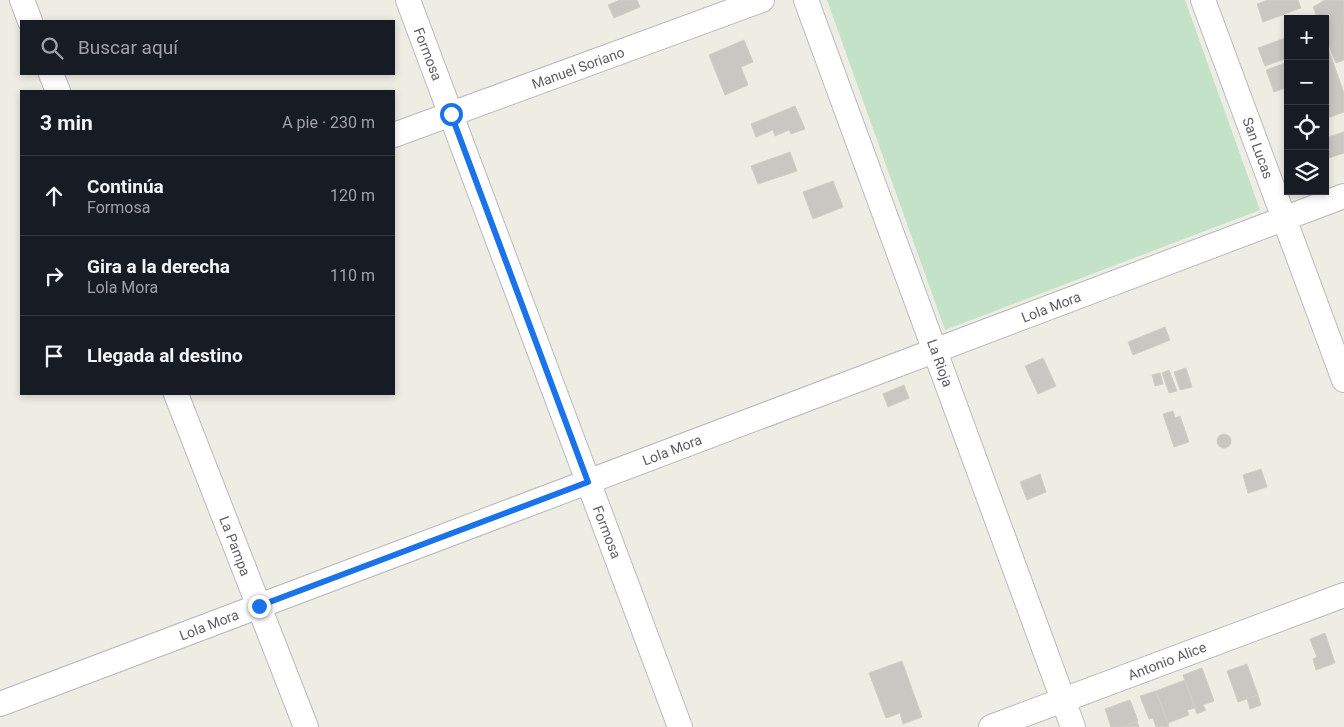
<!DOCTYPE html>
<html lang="es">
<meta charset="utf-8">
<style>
:root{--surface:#171b24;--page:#242831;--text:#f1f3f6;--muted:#9ea1a6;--line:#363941}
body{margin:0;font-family:Roboto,sans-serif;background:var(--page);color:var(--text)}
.controls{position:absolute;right:15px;top:15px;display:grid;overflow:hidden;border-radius:0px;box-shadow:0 2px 8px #0003}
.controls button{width:45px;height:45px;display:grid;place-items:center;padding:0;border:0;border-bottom:1px solid var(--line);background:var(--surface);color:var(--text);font:25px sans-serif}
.stop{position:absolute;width:15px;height:15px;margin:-11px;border:4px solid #1a73e8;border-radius:50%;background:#fff}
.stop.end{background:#1a73e8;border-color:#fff;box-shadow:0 1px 5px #0008}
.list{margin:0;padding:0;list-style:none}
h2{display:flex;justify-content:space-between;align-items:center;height:65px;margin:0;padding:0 20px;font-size:21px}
h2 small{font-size:16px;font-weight:400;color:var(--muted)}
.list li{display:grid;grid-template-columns:32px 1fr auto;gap:15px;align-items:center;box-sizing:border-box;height:80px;padding:0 20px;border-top:1px solid var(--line)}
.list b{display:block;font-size:19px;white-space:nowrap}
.list p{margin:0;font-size:16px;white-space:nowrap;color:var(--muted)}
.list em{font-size:16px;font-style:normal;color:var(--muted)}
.icon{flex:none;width:28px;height:28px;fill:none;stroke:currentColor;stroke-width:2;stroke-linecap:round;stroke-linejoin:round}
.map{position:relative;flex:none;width:1344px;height:727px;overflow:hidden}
.search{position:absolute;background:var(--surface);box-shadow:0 2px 8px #0003;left:20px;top:20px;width:375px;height:55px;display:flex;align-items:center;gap:12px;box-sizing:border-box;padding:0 18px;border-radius:0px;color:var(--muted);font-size:19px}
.panel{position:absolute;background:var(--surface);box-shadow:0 2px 8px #0003;left:20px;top:90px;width:375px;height:305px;border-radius:0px}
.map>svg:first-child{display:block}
</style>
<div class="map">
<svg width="1344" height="727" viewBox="0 0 1344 727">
<rect width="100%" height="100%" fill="#edede4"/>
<path fill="#c3e2c8" d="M827,0H1185L1260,210L945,330Z"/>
<path fill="#c9c7c1" stroke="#d1cfc3" d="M620,0H637L640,7L614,18L608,5Z
M1268,0H1298L1301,8L1263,22L1257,4Z
M1325,0H1344V60L1336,63L1325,37V19H1318L1313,7Z
M1288,37V58L1265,66L1258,48Z
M744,40L753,62L741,67L748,85L725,95L709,55Z
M1328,48L1344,93V112L1325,119V49Z
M1288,62V87L1274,92L1266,70Z
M795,106L805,129L791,134L789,130L775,136L773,130L756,137L751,124Z
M1344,132V153L1329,158L1325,146V138Z
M790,152L797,171L758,184L751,166Z
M833,181L843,207L813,219L803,192Z
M1165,327L1170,340L1133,355L1128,342Z
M1043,358L1056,386L1038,394L1025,366Z
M1186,368L1192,387L1180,390L1174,372Z
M1169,370L1177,391L1169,393L1162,373Z
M1160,373L1163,384L1155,386L1152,375Z
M904,385L909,398L888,407L883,394Z
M1173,411L1175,418L1180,416L1189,442L1174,447L1163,414Z
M1217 441a7 7 0 1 1 14 0a7 7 0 1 1-14 0Z
M1261,469L1267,487L1248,493L1243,475Z
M1040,474L1046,492L1027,500L1020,482Z
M1325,633L1335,663L1316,670L1313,659L1317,657L1310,639Z
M902,661L922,717L903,724L900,713L886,718L869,673Z
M1247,664L1258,695L1238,702L1227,671Z
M1202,668L1214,701L1203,705L1206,710L1197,714L1183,675Z
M1185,680L1195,708L1187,710L1189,715L1168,723L1156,691Z
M1156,691L1168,723L1169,727H1156L1153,718L1149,719L1140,696Z
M1258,695L1261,705L1250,709L1247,699Z
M1130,700L1138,721L1122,727H1111L1105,709Z
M1137,722L1139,727H1122Z"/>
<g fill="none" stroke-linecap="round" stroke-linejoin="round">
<g stroke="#b9babf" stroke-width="26">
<path id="street" d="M22,0L30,21
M408,0L680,727
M806,0L1073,727
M1203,0L1344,380
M51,74L58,91
M394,135L762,0
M176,394L306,727
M0,704L1344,196
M991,727L1344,595"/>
</g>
<use href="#street" stroke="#fff" stroke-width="24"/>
</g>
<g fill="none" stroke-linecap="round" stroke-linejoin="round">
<path stroke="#1a73e8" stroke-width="6" d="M259,606L588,482L451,114"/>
</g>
<g text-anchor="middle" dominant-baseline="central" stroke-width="5" stroke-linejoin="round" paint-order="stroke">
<g font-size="14" fill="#5c5e63" stroke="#fff">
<text transform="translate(428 54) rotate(69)">Formosa</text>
<text transform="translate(578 68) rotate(-20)">Manuel Soriano</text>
<text transform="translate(1258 148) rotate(70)">San Lucas</text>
<text transform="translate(1051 307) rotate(-21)">Lola Mora</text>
<text transform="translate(940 363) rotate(70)">La Rioja</text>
<text transform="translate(672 450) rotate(-21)">Lola Mora</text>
<text transform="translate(607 532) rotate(69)">Formosa</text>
<text transform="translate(235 546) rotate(69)">La Pampa</text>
<text transform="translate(209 625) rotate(-21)">Lola Mora</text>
<text transform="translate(1167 661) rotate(-21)">Antonio Alice</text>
</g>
</g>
</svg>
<div class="controls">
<button>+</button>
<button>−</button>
<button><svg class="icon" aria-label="locate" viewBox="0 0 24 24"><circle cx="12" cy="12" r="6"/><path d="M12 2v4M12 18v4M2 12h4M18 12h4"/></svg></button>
<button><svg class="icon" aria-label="layers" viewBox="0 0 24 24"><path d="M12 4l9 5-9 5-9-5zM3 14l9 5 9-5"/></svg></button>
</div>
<div class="stop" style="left:451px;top:114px"></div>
<div class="stop end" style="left:259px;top:606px"></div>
<div class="search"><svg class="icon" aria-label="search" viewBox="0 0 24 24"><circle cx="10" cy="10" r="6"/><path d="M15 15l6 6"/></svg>Buscar aquí</div>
<section class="panel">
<h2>3 min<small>A pie · 230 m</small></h2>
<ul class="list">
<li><svg class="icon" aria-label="ahead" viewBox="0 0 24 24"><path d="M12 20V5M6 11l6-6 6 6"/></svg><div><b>Continúa</b><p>Formosa</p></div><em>120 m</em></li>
<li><svg class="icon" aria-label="right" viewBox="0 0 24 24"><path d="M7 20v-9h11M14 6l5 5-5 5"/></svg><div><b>Gira a la derecha</b><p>Lola Mora</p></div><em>110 m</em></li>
<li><svg class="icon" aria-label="arrive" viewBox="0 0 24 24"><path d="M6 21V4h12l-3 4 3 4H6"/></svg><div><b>Llegada al destino</b></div></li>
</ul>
</section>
</div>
